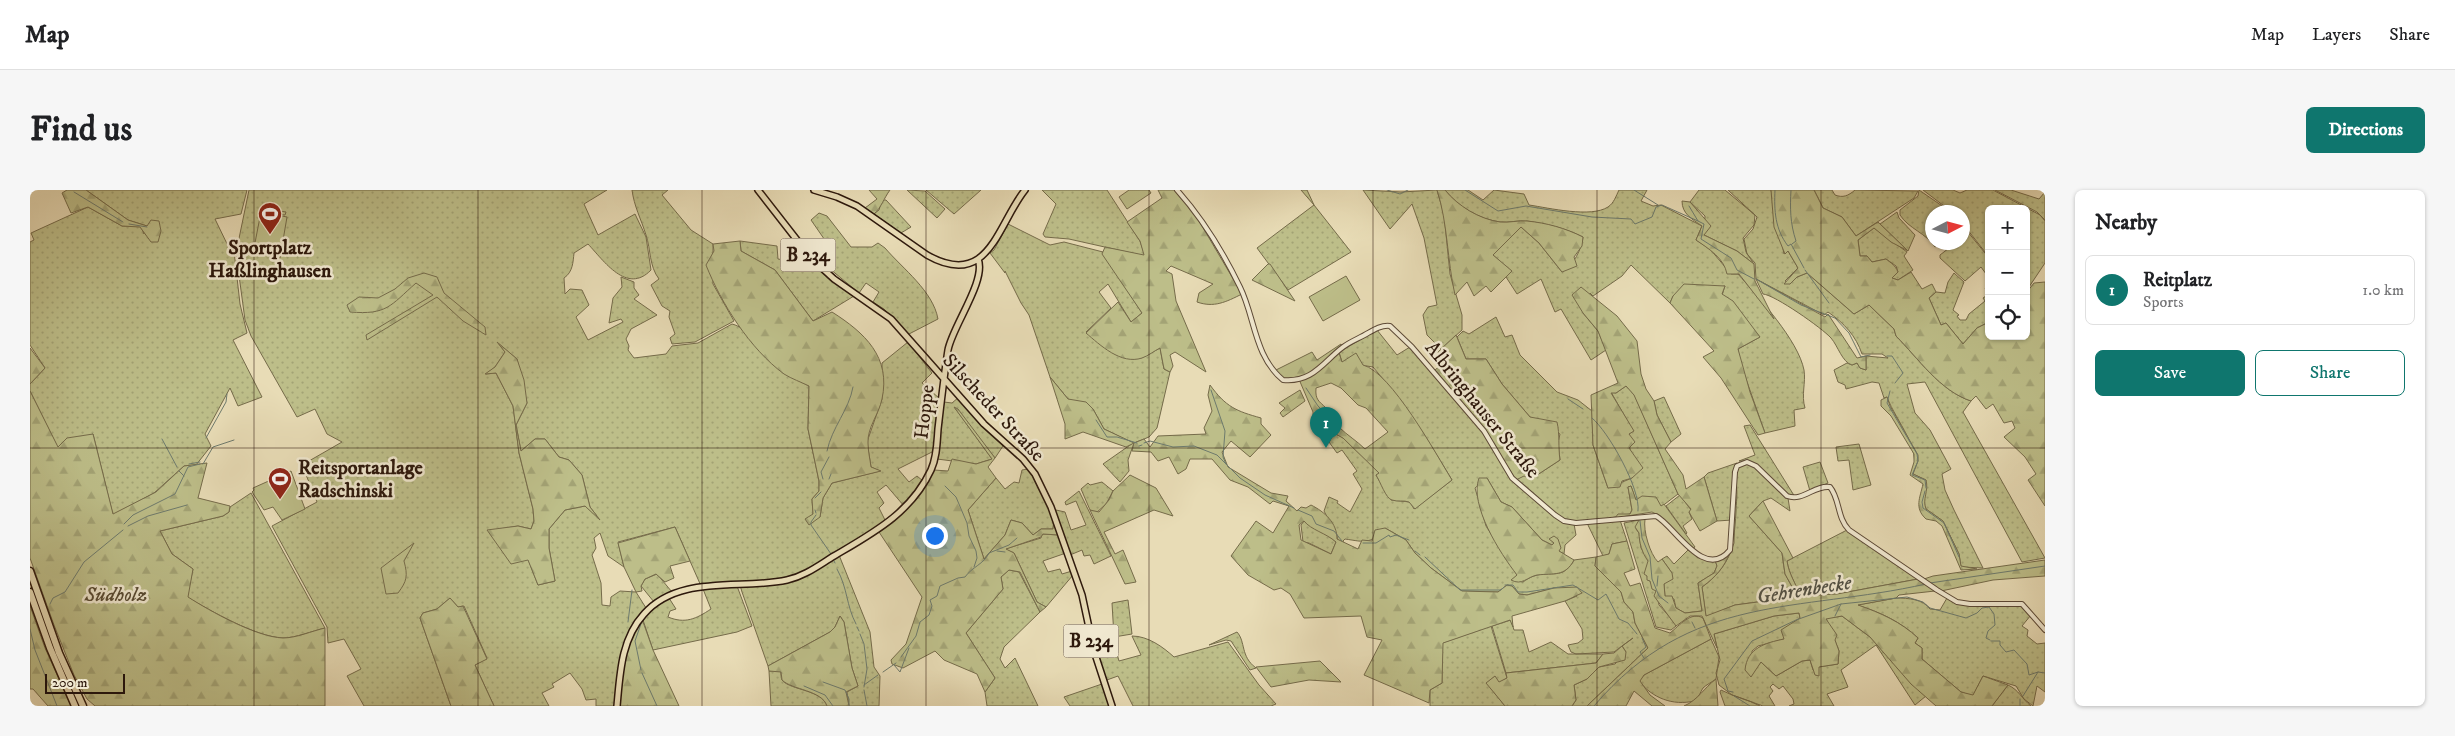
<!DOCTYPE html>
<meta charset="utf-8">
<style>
:root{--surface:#fff;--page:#f6f6f6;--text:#202124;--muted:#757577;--line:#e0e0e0;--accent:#0f766e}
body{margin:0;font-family:"IM FELL DW Pica",serif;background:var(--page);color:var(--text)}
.controls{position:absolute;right:15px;top:15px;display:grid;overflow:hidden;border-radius:8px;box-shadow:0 1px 4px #0004}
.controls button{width:45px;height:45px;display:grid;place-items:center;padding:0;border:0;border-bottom:1px solid var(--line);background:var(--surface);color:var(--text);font:25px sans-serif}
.compass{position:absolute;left:1895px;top:15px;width:45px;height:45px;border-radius:50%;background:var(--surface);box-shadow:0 1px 4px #0004;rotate:84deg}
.scale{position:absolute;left:15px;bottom:12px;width:80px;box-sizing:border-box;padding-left:5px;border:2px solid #2d180c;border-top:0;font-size:14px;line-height:18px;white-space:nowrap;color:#2d180c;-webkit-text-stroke:4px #f0e8d0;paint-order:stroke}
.you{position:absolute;left:904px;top:345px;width:18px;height:18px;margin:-12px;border:4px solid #fff;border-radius:50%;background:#1a73e8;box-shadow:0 0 0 8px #1a73e833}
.badge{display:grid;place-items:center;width:32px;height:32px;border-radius:50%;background:var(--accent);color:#fff;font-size:16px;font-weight:700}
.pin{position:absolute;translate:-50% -41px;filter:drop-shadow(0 1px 2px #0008)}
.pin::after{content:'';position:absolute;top:26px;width:18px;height:15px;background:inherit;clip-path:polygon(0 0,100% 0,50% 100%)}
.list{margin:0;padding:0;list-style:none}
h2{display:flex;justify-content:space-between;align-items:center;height:65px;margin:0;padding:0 20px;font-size:21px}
h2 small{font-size:16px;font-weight:400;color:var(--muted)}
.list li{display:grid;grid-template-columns:32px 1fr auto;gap:15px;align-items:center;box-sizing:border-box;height:70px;margin:0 10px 10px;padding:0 10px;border:1px solid var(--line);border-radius:8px}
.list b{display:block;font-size:19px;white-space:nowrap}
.list p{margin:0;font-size:16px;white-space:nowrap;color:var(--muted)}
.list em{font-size:16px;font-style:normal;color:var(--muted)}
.actions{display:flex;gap:10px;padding:15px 20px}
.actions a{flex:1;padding:11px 0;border:1px solid var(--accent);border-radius:8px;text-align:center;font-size:18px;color:var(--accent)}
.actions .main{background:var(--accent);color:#fff}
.icon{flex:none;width:28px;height:28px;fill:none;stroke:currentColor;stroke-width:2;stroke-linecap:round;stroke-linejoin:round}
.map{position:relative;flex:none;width:2015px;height:516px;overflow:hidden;border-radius:8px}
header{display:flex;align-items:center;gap:30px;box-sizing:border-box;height:70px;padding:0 25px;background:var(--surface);border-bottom:1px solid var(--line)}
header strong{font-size:24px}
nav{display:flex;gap:28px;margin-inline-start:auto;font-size:18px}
.intro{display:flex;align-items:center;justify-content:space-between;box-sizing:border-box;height:120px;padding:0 30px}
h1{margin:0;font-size:35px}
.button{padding:12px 22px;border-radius:8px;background:var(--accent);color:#fff;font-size:18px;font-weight:700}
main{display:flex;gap:30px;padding:0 30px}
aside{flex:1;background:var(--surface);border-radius:8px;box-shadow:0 1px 4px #0004}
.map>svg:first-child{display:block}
</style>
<header>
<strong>Map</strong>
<nav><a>Map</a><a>Layers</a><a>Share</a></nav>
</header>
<div class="intro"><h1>Find us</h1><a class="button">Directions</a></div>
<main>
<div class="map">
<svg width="2015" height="516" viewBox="0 0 2015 516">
<defs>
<pattern id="grass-dots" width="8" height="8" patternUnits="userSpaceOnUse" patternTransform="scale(1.25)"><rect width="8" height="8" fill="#bdbe89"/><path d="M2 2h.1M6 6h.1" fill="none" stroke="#a3a375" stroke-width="1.8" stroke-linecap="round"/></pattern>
<pattern id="forest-firs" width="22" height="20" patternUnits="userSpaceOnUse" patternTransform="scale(1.25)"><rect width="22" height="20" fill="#bdbe89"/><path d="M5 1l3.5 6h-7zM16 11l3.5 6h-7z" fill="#a3a375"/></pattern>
</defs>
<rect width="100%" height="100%" fill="#e8dcb6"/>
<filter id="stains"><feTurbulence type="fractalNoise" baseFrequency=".004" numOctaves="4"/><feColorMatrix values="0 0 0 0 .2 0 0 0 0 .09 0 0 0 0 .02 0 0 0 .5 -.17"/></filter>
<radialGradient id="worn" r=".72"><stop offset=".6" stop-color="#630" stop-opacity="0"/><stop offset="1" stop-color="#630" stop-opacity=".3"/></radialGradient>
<path fill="url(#grass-dots)" stroke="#756b4a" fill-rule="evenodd" d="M56,0H217L211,24L185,29L200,60L204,61L210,114L217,143L203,150L232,207L208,216L200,198L175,244L181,256L166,275L154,276L124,303L83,325L63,244L28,258L0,201V194L15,178L0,155V52L4,50L1,43L58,17L92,36H111L114,44L117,36L98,30Z
M219,0H577L554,14L568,45L605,24L616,47L621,80C597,105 574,71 558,54L544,63C543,72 543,82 534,88L535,104L540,99L552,100L559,115L546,127L558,150L593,132L591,129L579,133L583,108L592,97L591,87L604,92V98L609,105L604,109L627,125L601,139L596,149L599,156L598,160L604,168L636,164L642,156L668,153L702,134C719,138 727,159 738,170C751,182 764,188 779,196L778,239L789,291V301L782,309L783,324L790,327L793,308L802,293L850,281L841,277L837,252L852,209V173L878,152L902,183L892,193L910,209L904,261L868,279L879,292L887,286L893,291L874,316L856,295L847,302L854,313L849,318L856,332L777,381L758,388L671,396L645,337L588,352L594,377L578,366L570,343L564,348L566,358L562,365L571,393L572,415L580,416L581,407L590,401L606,402L616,418C590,450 589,477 585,516H566V509L556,510L552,499L540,483L522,494L524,497L512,503L519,516H464L445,475L457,468L434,416L428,417L420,408L407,419L393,423L390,428L421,516H334L317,486L331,479L314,449L298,453L297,437L242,336L287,312L272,275L312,252L297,244L285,219L267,227L221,146L215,130L206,63ZM469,154L487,169L497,213L486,235L491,261L505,249H515L529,267L539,270L552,285L560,317L567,326L555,316L535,320L519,339V358L525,391L508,395L498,369L458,341L488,336L501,339L504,331L503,319L489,263L483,216L466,183L456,184L465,177L475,162Z
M602,0H638L632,5L661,40L683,54V94L704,131L665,152L642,154L640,148L645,144L639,127L640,121L632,116L621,95L629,89C619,76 621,60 616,45C611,29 604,16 602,0Z
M877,0L895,1L915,19L907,28Z
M896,0H951L924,24Z
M1012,0H1077L1110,51L1115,66L1039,49L1015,47L1013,44L1026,14Z
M1271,0H1277L1284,15L1321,62L1258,100L1227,58L1284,15Z
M1333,0L1371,2L1407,0L1414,24L1420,84L1432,125V140L1411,159L1397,145L1393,125L1398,117L1407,115L1394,48L1382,14L1360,39Z
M1415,0H1438L1453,10L1464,0L1494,4L1499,15C1519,18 1561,28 1578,17C1584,13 1586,6 1589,0H1617L1611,11L1623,16L1631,15L1672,36L1666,50L1680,59L1701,84H1708C1729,108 1768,150 1774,180C1776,193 1771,205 1775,218L1764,220L1765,236L1735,243L1710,172L1708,159L1730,147L1692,105L1695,96L1643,106L1640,113L1601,75L1592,86L1563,106L1560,103L1553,123L1568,141L1576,160L1561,170L1531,119L1525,122L1511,89L1487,104L1476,87L1481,81L1463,65L1491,37L1509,53L1532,82C1543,77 1552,58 1553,47C1535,38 1517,34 1497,31C1489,30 1479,33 1470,32C1449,29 1428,17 1415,0Z
M1669,0H1695L1725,25L1724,35L1713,48L1716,62L1724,74L1707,61L1674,45L1675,26L1660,12Z
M1698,0H1741L1754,64L1758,61L1768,78L1755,91L1760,94L1767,87L1777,83L1824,124L1839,115L1864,139L1866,146C1888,168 1910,201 1941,211L1933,222L2015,368L1992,372L1895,192L1877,194L1885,223L1900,240L1921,279L1912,284L1915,300L1924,320L1953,378L1931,377L1929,364L1913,331L1896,319C1892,310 1896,300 1896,290L1883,284C1891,257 1867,233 1857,207L1854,208L1849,193L1842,192L1816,199L1815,195L1808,192L1804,180L1817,173L1822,175L1827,173L1830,178L1836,180V166L1858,168L1852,164H1832C1826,146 1814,133 1798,122L1794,125L1726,89L1725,73L1717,64L1714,49L1723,39L1727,27Z
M1784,0H1802L1805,5C1813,8 1818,6 1825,0L1888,1L1884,8L1826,46L1812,27L1793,18Z
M1889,0L1921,22H1902V52L1912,53L1905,57C1896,43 1879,39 1870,25V20L1888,6Z
M1893,0H1923L1930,3L1937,0H1963L2010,25L2015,31V73L1997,100L1996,19H1959V67L1933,34L1932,22H1922Z
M1965,0H1981L2009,9L2015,2V30L2007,22Z
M852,10H856L881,37L871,43L844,24L849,20Z
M1867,22L1869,28L1885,45L1878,61L1850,34Z
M789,23L797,26L821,57H842L848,53L855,58C873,79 903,101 908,129L879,144L854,119L843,112L849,102L836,93L829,103L776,59L799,56L781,30Z
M978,34L1020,55L1034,52L1073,62L1112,123L1101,132L1078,94L1069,102L1081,118L1056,142L1111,168L1130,158L1134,179L1140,182L1127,238L1119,247L1104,253L1098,270L1099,281L1090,292L1073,274L1103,253L1074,239L1063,219L1038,209L1020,187L999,125L991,113L975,81V83L960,63L964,60Z
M1933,36L1959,68V88L1951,77L1935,91L1910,68V65L1923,55L1922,53L1932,52Z
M1844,38L1877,62L1874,66L1883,80L1868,90L1862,88L1868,82L1866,76L1856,69L1842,72L1837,66H1830L1828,50Z
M710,51L747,56L748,69L760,71L762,61H773L794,84L824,106L783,131L745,80L711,61Z
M1924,83L1934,92L1923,120L1929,125L1927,126L1930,130H1936L1939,124L1955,111L1953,108L1959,104L1955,98L1959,95V132L1947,138L1933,154L1916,133L1911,135L1899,108L1906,102L1915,103L1918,92Z
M1466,127L1475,147L1482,145L1490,165L1527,202L1548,210L1562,221L1563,255L1578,298L1602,288L1599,244L1603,241L1581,202L1586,203L1596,196L1604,204L1648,304L1631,317L1606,311L1601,296L1598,297L1602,320L1600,324C1580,327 1555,337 1535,329C1519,324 1499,301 1486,290L1494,285L1501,289L1530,270L1528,253L1530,244L1500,227L1472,194L1456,169H1436L1427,147L1433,141L1439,144Z
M1347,140L1367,165L1380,157L1452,241L1480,287L1524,325L1544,334L1546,345L1535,355L1534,364L1528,361L1531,358L1520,349L1524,353L1522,355L1512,350L1482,317L1471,312L1457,288L1445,298L1456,336L1487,385L1482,390L1493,392C1496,390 1500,387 1504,386C1522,380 1532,391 1544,370L1566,367L1565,376L1591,402L1594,412L1603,422L1605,433L1618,458L1557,516H1542L1546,510L1544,495L1557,489L1569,477L1585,474L1596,462L1592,456L1603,448L1584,462L1546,464L1541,462L1538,455L1548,453L1553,449L1552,439L1535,411L1547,406L1524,398L1497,405L1489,404L1482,396L1477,395L1468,402L1432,401L1401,378L1385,363L1376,350L1355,338C1339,355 1336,352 1315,349L1313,351L1314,354L1307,349V345L1294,321L1299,307L1308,311L1307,313L1320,322L1332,299L1323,284L1327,281L1312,260L1307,263L1299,252L1304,243L1313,248L1350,283L1346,285L1361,310L1380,312L1384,319L1422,290C1398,250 1374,213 1343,177L1312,172L1309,162Z
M929,207L973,256L965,268L925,218L962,269L946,274L907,269L914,212L922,213Z
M1634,207L1651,244L1641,252L1627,225L1624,211Z
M1720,235L1765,307L1757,305L1717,271H1709L1725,265L1714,236Z
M1829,254L1841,295L1823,300L1819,270L1808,271L1806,257Z
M1790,272L1798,293L1780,301L1773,277Z
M1707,273L1702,330L1687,331L1674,287L1678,283Z
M1716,273L1725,277L1758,308L1760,321L1741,308L1733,311L1719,326L1752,363L1755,384L1765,402V407L1705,415L1676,427L1672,397C1688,386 1698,372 1704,353L1706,282L1709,276Z
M998,279C1010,295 1026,318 1023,339H1011L1003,345L992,333L981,330L975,345L954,369L938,320L966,288L975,299L984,292L989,293L992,280Z
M1072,292L1083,301L1076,314L1066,323L1060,320L1051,299L1058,293L1060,295Z
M1049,301L1081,366L1064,374L1060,365L1054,366L1052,360L1040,365L1025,322L1026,320L1035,322L1041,340L1056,335L1046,311L1036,315L1035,312Z
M221,303L295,438C282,441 266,448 253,448C226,447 181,421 157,407L163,379L142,364L130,341L193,326L199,322L200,317Z
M1650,305L1661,320L1659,322L1662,329L1653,336L1657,343L1656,344L1636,316Z
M1590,330L1597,351L1582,354L1579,364L1573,366L1557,333Z
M1609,330L1606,339L1609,343L1611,358L1619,371L1617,386L1626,401L1629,415L1645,433L1646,436L1641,440L1626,437L1594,333Z
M1274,331C1285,339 1296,343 1306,352L1301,364L1279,353L1273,352L1271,335Z
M1817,340L1888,389L1807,404L1769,406C1766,393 1759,385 1757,371Z
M1012,344L1029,345L1036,363L1013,371L1018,382L1030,379L1032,384L1042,381L1043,385L1016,417L1007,412L984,363L975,359L1011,348Z
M1658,360L1671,367L1685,370L1687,376L1684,383L1668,393L1672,421L1655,423L1646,418L1644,409L1635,407L1634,394L1642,383L1632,369L1637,366L1644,374Z
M809,365L840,442L844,477L850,486L849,516H819L817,502L828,496L822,478L814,432L810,426L805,437L800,442L738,476L712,402L710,395L748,393Z
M979,380L989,382L1010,422L974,457L970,469L975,478L985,468L1008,516H957L955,502L965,488L936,443L973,399L971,387Z
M627,384L642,402L624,412L611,396L615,389Z
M707,396L722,436L707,442L623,460L613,430L621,419L639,408L646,419L640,421L638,427C655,434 666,429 681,419L673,399Z
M1866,408C1878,408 1893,409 1900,419L1910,420L1917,408L1925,412L1992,416L2001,425L1992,436L1998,440L1997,446L2007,454L2015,453V502L2007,496L2003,516L1994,509L1986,496L1953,486L1943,506L1931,502L1892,469V458L1885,453L1888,448C1871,432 1850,422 1827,415Z
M1098,410L1102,444L1084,447L1082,413Z
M1769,423L1770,428L1754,449L1728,456L1722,461L1724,480L1731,472L1746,486L1772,471L1780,470L1783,480L1788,477L1808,474L1809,461L1796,428L1812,426L1840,447L1896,506L1885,515L1846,455L1811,480L1818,497L1797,504L1804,516H1759L1764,514L1763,509L1753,496L1749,499L1743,494L1740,497L1743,501L1739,506L1745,516H1733L1702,505L1689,495L1686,483L1690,470L1684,444L1744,426Z
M1481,430L1484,440H1493L1499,462L1521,452L1538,464H1573L1566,473L1476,483L1462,436Z
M1461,436L1477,488L1469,493L1464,487L1457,493L1475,516H1400V500L1412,493V453Z
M1207,442C1216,452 1210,466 1226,478L1220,480L1201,451L1196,450L1179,455Z
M1102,446C1118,446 1133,457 1144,467L1198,452L1229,495L1246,514L1241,516H1103L1088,486L1074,491L1063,453L1083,449L1089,471L1111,465Z
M1681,449L1689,467L1686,489C1682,492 1676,495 1673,498C1670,503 1669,507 1664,511C1643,516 1622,508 1609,491L1614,485Z
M739,481H750C752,485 750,488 753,491C761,500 792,500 797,516H741Z
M1072,494L1081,516H1040L1034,507Z
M1978,495C1989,500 1992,509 2001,516H1962Z
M1691,500C1704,507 1718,509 1730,516H1695L1690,502Z"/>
<path fill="url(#forest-firs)" stroke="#756b4a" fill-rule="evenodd" d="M37,0H56L98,30L117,36L121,30L129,31L131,41L128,52H121L110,37L92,36L58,17L41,23L32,3Z
M839,0H860C854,8 851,18 844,24L835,18L847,9Z
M1128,0H1145L1162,19L1212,104C1196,112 1184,118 1167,112L1169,103L1183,94L1141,76L1136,81L1142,84L1146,111L1176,182L1145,162L1140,165L1143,176L1140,182L1134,179L1130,158C1124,161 1118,166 1112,168C1091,175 1070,155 1056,143L1088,112L1101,132L1112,123L1072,64L1075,57L1114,65L1110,51L1097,32L1132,8Z
M1407,0H1415C1428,16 1449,29 1470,32C1479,33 1489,30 1497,31C1517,33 1535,38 1553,47L1552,56L1544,67L1547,76L1532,82L1509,53L1491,37L1463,65L1482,81L1461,102L1456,96L1444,106L1437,92L1425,105C1417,70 1418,34 1407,0Z
M1741,0H1784L1793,18L1812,27L1826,46L1848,32L1878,61L1861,52L1844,38L1828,50L1830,66H1837L1842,72L1856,69C1861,73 1865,75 1868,82L1862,88L1868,90L1881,82L1892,99L1902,94L1906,102L1899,108L1911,135L1916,133L1933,154L1947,138L1959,132V146H1996V103L2004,93L2015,92V316L1998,290L2006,284L1995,267L1974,247L1985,238L1982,231L1974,233L1963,214L1956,219L1946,206L1941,211C1910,201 1888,168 1866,146L1864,139L1839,115L1824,124L1777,83L1767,87L1760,94H1754L1768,78L1758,61L1755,64L1744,37Z
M1652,11L1660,12L1681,36L1674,45L1707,61L1724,74L1725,91L1744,129L1709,84H1697C1694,68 1679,59 1666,50L1672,36C1662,29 1652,24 1652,11Z
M710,51L711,61L745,80L783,131L802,122C835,143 861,167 852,209C849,224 837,238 838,253C838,261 840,269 841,277L851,281L802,293L793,308L790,327L779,335L775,329L783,324L782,309L789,301V291L778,239L779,196C771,192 762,189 754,184C720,159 691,113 676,75L684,61L683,54Z
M1238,74H1240L1265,111L1222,90Z
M394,83L407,87L414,103L455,137L456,145L433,131L407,107L337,150L336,145L403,105L386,93C360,116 357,125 320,122L317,115L329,107L348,108L365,99L378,88Z
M1726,89L1795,127L1798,124L1827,168L1836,166V180L1830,178L1827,173L1822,175C1812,172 1808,156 1801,148C1792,138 1745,105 1733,104Z
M1654,94L1695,96L1692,104L1703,111L1730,147L1708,159L1720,202L1735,243L1728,245L1691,188L1673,167L1684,161L1640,113L1643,106Z
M1551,97L1587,126L1607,151L1611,184L1616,199L1624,211L1627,225L1641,252L1635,259L1653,285L1656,299L1674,287L1687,331L1670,341L1659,322L1661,319L1648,304L1604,205L1596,196L1586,203H1581L1604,241L1599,244L1605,252L1599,258L1613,278L1602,288L1592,291L1590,297L1578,298L1563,255L1561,205L1588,193L1568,141L1553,123L1542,105Z
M1426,145L1436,169H1456L1472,194L1500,227L1527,232C1530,245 1528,256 1530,270L1501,289L1494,286L1486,290L1455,240L1405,180L1412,174L1408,162Z
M467,152L487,169L494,190L497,213L486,235L491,261L505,249H515L529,267L539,270L552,285L560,317L570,330L555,316L535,320L519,339V358L525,391L508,395L498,370L481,374L457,340L488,336L501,339L504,331L503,319L489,263L483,216L466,183L455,184L465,177L475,162Z
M1311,154L1312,157L1308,160L1312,172L1326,163L1333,175C1361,182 1406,264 1422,290L1385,319L1379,312C1374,310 1367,312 1362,310C1356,309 1350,291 1346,285L1349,283L1313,248L1304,243L1299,252L1283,231V222L1268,187L1254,189L1246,180L1282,162L1287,170ZM1301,193L1311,198L1328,215L1336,218L1358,242L1335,259C1327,251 1317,245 1310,238C1305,232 1302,223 1296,218C1289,211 1285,210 1286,198Z
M0,158L15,178L0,194Z
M1020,187L1038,209L1056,212L1063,219L1074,239L1104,253L1114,249L1120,257L1128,246L1176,244L1174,238L1182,221L1178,205L1180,195C1196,217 1206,221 1231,228V234L1241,245L1220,267L1201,251L1192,262L1198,277L1241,303L1258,306L1256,311L1267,321L1271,317L1276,318L1281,315C1295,322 1307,333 1307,349L1328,359L1332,350L1342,351L1345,340L1355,338L1376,350L1385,363L1401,378L1432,401L1468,402L1477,395L1482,396L1489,404L1497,405L1524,398L1547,397L1552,403L1535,411L1482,426L1483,437L1480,430L1413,453L1412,493L1400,500L1399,513L1334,485L1352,450L1337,447L1331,426L1274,428L1260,404L1251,398L1244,400L1218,385L1201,366L1226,331L1243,343L1259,316L1243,311L1240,314L1218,297L1200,290L1182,269H1160L1156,279L1148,284L1139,267L1128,271L1121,262L1102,261L1104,253L1096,257L1053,242L1035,249V234ZM1274,331C1281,340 1296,343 1306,352L1301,364L1271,350L1269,335Z
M1270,200L1275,211L1253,227L1250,223L1255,218L1249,213Z
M0,201L28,257L37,248L63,244L83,324L126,302L154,276L177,273L168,308L200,316L199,322L193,326L130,341L142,364L163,379L158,407C180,421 226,447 253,448C266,448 282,441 295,438V516H65L57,509L44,485L24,435L0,368Z
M1857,207L1860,216L1888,265V271L1883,284L1896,290C1899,301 1892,309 1896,319L1913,331L1929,364L1931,376L1947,379L1931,380L1912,336L1906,331L1896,329C1884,318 1890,308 1893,294L1880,285L1884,272V264L1861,226L1851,216V210Z
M924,217L928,219L965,268L958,277L966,288L938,320L954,369L975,345L981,330L992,333L1003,345L1011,339H1023L1024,331L1029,345L1013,344L1011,347L976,359L984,363L1007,412L1016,417L1010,422L990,382L979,380L971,387L973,399L936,443L965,488L955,502L947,484L914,470L905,461L873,478L862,474L861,470L876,454L892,407L849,342L878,317L904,280L918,281L922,269L946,274L962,269Z
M1100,285L1126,298L1143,326L1124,320L1074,342L1085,364L1093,360L1106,392L1095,394L1060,320L1069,322L1079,310L1083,301Z
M1449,288H1457L1471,312L1482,317L1512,350L1522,355L1524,353L1519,349L1524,346L1528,349L1531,358L1529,361L1544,370C1535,387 1524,383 1507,385C1497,387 1492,396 1481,390L1487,385C1470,363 1439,315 1449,288Z
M1706,295C1708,302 1706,314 1706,322C1704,356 1701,376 1672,397L1676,426L1705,415L1765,407V402L1755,384L1752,363L1719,326L1733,311L1763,368L1757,371C1759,385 1766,393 1770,406L1807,404L1888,389L1905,401L1869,405L1866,408L1828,415C1851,423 1871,432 1888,448L1885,453L1892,458V469L1931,502L1943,505L1953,486L1978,495L1962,516H1906L1881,494L1840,447L1812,426L1796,429L1807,445L1805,450L1809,461L1808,474L1789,477V486L1785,485L1780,470L1772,471L1746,486L1731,472L1721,487L1715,480C1717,458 1735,453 1754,449L1751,440L1770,428L1769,423L1744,426L1684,444L1687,458L1672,426H1660L1646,436L1624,406L1626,401L1622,399L1620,391L1617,390V386L1614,384L1618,371C1612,363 1609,352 1609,343L1605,337L1609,330L1615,329C1613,341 1620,364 1628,372L1632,369L1642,383L1643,389L1634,394L1635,406H1642L1646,418L1655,423L1672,421L1668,393L1684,383L1687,376L1685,370L1696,366L1702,354Z
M1601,296L1606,310L1612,306L1626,307L1631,316L1634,314L1665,357L1662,359L1630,326L1622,322L1585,328L1588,324H1600L1602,320L1598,297Z
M645,337L660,371L640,376L644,388L635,392L626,384L615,389L611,396L612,401L606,402L594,377L588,353Z
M1597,351L1605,379L1594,383L1600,396L1610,393L1625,438L1640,443C1650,435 1661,421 1673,428L1681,449L1614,485L1610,491L1620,505L1635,516H1622L1604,501L1596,516H1557L1618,458L1605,433L1603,422L1594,412L1591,402L1565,376L1566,367L1579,364L1582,354Z
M384,353L374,371C378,386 377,391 368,403L356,404L351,378Z
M2015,370V386L1963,390L1911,401L1894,389L1903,386Z
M420,408L428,417L433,416L457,469L445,475L464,516H421L390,428L393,423L407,419Z
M0,416L15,458L41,516H18L3,499H0Z
M810,426L814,432L822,478L828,496L816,502L819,516H797C792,500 762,500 752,490L751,482L739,481L738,476L800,442L805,437Z
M607,429H612L623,460L649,516H585C588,482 590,458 607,429Z
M1592,456L1596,462L1595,470L1569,477L1557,489L1544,495L1546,510L1542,516H1475L1456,493L1465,486L1469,492L1477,488L1476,483L1566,473L1573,464L1584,463Z
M1290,471L1311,492L1279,490L1241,497L1226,477Z
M1686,489L1688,516H1654C1668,510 1674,498 1686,489Z"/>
<path fill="#bdbe89" stroke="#756b4a" d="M1099,0H1119L1121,3L1097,19L1089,7Z
M236,19L256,22L255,25L237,23L257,27L250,68L223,63L231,22L235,23Z
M1316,86L1330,110L1293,131L1279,107Z
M261,281L275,319L252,330L243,317L234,320L222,302L224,300L223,298Z"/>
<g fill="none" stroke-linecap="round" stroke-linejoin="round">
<path stroke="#6d7a6d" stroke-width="1" d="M1357,0L1370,4L1378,0
M1435,0L1468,21L1496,16L1562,27L1601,29L1605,34L1622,27L1626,17L1632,15L1668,31
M1604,0L1628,15
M1745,0C1744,21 1745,39 1758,56L1761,54L1774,78
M1761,0C1760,18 1760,33 1766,51L1762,54
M44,2L93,32
M1659,16L1668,31L1674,34L1671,49L1701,68L1707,80L1724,89
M99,34L117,37
M1775,80L1799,113
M1726,89L1771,115L1805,128L1819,143L1831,167L1840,165
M1857,166H1862L1873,183L1865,193
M1276,198L1288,216L1307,236
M1181,200L1195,241L1193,267L1196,274
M1860,201L1857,213L1887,264L1888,271L1882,285L1895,290L1896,298
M1538,209L1553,219
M1562,228C1578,241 1611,299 1608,321
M1066,230L1077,247H1087L1107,253
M176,248L196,212L197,204
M132,249L147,277
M1114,253L1120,251L1143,257L1164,256L1187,265L1210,288L1235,305L1264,318
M1109,256L1112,255
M797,261C802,237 819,220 823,197
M159,274L170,272
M173,274L183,257L204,250
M149,281L154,286
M793,289L791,282L799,267
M799,289L801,284
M915,296L926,307L937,333L939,346L946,361L947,368L944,377
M1895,301L1892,312L1893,318L1914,333L1929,367
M785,308L791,302
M785,320L786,323
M1268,320L1282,326L1286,334L1304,341L1312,351
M786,325L781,332V335L801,364
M1610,331L1612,348L1620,367L1622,389L1629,406L1638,413
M94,334L103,325L145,304L158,277L170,274
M98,336L118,326L157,315
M1333,353H1346L1359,345L1360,347L1366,345L1379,350
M967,361L975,362
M1385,361L1390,365
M1395,367L1430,400H1471L1474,397
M804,371L805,373
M807,379C818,399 816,415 826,434
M1900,393L2015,376
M1475,395H1483L1488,402H1497L1543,395L1568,410L1576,404L1589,429L1598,433L1607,444
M1627,396L1628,386
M20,414L23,408L35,402L54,372L93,340
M1805,426L1811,414
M598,432L602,400
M1662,432L1665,438
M827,437L829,441
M0,439L5,460L27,516
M830,444L834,454L837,479L834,497
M1612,448L1616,457L1610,462L1614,468
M1961,451H1970V455L1976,462L1984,460L1997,474L1999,485L2008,482L2015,483
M871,467L886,446L890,432L899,425L902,416L900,410L907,406L910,396L928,388L935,387C942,377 954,374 959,363L979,355L987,348
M864,475L870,482L879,458
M611,480L605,451L612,431
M853,482L866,473
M612,483L627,516
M793,492L815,500L819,509V516
M834,495L848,485
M774,496L795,505L803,516
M834,500L837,516
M1703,502L1698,501L1694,489L1722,451L1766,430L1811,414L1877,407L1893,412L1900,418L1936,428L1947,423L1952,418L1959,417L1964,424L1965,435L1958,441L1956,448L1960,450
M1704,506L1720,516
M1993,506L2008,482
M1564,516C1661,402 1767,423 1896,394
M1990,516V509"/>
<g stroke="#5c4936" stroke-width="6">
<path id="minor" d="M1147,0C1172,28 1193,62 1210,97C1225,127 1224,166 1253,190C1283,193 1294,171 1313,157C1321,151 1330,148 1338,143C1345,139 1352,135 1360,136L1382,157L1454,241L1482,288L1525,325L1534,331L1546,333L1626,326C1644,335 1674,392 1700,360L1705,282L1707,276L1717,272L1726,276L1757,306C1773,312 1784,295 1800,297C1810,309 1807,328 1819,340L1907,400L1927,412L1940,414H1992L2015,440"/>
</g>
<g stroke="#2d180c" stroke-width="8">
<path id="major" d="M728,0L781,68L804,89L861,129L954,234L993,269L1005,284L1021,317L1052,405L1064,461L1082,516
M784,0L807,7L827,16L897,65C959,100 967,35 995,0
M587,516C590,484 591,449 614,424C649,384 711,400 757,390C775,386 789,375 804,366C843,343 881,323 901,280C907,267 907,252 908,239C911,213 914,186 918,160C922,137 957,90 948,69"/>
</g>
<g stroke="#2d180c" stroke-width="9">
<path id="highway" d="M0,381L29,463L53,516
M0,402L20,458L45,516"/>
</g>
<use href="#minor" stroke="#f0e8d0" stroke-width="4"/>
<use href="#major" stroke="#e8dcb6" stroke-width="5"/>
<use href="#highway" stroke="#e8dcb6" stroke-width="6"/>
</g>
<path fill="none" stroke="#2d180c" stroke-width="1" stroke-opacity="0.55" d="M224,0V516M448,0V516M672,0V516M896,0V516M1119,0V516M1343,0V516M1567,0V516M1791,0V516M0,258H2015"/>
<defs>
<g id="stadium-pin" transform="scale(1.25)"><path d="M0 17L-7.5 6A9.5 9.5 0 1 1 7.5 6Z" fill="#8f2418" stroke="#f0e8d0"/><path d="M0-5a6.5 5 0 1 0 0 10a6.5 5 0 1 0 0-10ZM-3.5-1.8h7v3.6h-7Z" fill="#fff"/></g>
</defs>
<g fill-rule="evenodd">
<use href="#stadium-pin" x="240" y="24"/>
<use href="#stadium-pin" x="250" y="289"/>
</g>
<g text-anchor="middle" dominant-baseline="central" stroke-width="5" stroke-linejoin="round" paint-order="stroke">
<g fill="#f0e8d0" stroke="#685647" stroke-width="1">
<rect x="750.5" y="48.5" width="55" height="33" rx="4"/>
<rect x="1033.5" y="434.5" width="55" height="33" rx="4"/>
</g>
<g font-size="19" font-weight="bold" fill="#2d180c">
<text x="778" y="65">B 234</text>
<text x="1061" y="451">B 234</text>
</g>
<g font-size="20" font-weight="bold" fill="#2d180c" stroke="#f0e8d0">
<text x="240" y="58">Sportplatz<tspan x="240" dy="23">Haßlinghausen</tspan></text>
<text x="268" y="278" text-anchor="start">Reitsportanlage<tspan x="268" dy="23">Radschinski</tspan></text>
</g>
<g font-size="20" fill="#2d180c" stroke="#f0e8d0">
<text transform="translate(963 218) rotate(47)">Silscheder Straße</text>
<text transform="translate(1452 220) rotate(51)">Albringhauser Straße</text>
<text transform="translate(895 222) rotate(-83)">Hoppe</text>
</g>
<g font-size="20" font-style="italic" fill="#584a32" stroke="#f0e8d0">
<text x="86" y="405">Südholz</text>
</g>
<g font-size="21" font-style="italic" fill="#525145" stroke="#f0e8d0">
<text transform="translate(1774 400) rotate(-9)">Gehrenbecke</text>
</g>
</g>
<rect width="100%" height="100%" filter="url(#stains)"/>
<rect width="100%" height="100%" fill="url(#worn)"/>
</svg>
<div class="controls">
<button>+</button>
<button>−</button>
<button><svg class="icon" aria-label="locate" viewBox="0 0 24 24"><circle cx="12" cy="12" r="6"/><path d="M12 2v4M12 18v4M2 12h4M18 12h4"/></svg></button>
</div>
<svg class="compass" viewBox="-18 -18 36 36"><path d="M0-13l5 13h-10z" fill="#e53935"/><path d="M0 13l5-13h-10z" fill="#757577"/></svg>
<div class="scale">200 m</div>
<div class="you"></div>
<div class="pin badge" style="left:1296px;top:258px">1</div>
</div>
<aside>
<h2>Nearby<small></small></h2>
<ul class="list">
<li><span class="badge">1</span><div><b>Reitplatz</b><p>Sports</p></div><em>1.0 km</em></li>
</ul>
<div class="actions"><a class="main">Save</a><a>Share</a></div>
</aside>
</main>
